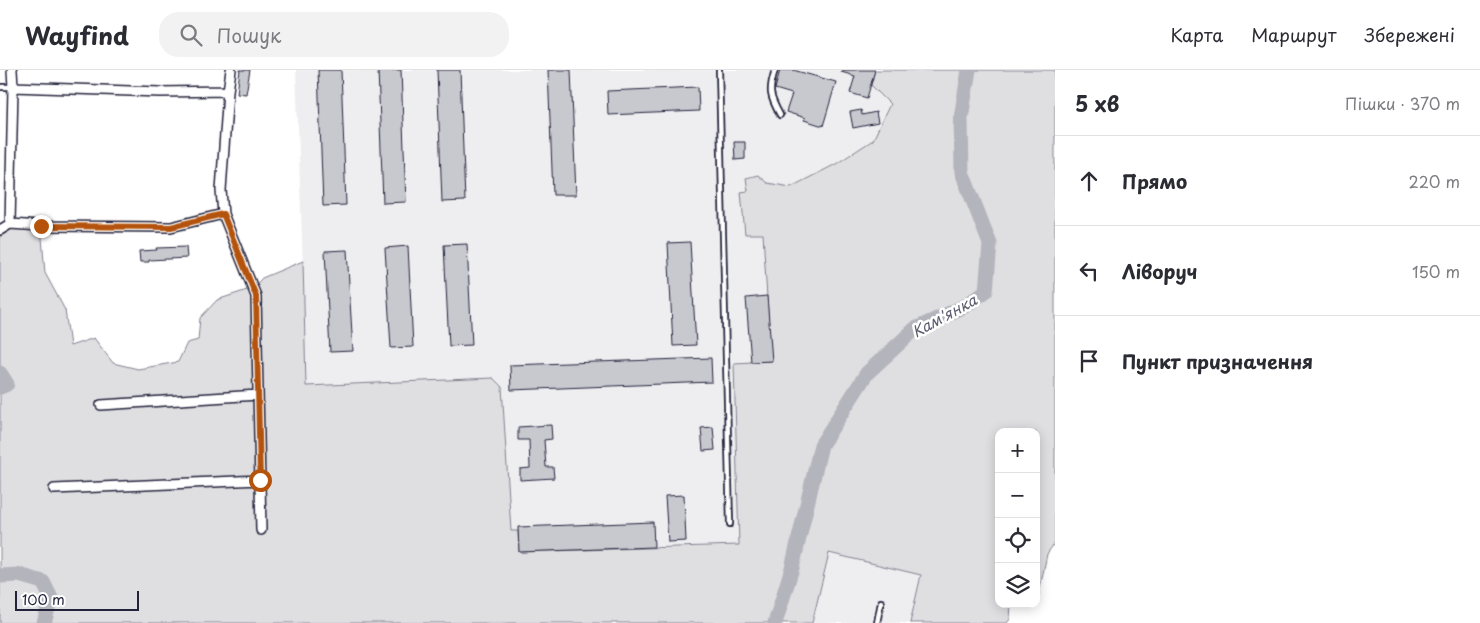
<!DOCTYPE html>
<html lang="uk">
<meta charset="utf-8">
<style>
:root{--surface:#fff;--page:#f2f2f3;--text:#2b2b33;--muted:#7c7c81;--line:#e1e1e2}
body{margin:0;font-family:"Playpen Sans",sans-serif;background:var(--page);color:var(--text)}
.controls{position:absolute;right:15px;bottom:15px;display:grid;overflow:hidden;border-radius:10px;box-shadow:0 2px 12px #0003}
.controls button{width:45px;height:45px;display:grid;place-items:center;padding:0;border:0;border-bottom:1px solid var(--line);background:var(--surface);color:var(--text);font:25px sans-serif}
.scale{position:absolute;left:15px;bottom:12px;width:124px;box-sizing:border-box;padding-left:5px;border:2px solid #22223b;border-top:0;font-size:14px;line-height:18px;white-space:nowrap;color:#22223b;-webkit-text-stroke:4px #fff;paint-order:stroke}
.stop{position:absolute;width:15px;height:15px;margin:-11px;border:4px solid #b45309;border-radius:50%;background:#fff}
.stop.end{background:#b45309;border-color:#fff;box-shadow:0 1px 5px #0008}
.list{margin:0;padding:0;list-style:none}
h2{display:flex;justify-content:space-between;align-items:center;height:65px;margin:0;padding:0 20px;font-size:21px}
h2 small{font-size:16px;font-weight:400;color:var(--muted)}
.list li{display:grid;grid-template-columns:32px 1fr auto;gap:15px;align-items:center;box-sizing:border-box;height:90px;padding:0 20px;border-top:1px solid var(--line)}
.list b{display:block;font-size:19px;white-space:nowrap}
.list em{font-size:16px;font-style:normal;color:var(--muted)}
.icon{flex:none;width:28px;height:28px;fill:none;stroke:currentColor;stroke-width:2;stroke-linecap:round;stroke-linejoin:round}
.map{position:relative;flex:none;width:1055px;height:553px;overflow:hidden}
header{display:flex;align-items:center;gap:30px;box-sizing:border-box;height:70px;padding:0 25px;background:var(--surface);border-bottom:1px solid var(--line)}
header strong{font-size:24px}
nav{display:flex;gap:28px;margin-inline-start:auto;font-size:18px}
.search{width:350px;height:45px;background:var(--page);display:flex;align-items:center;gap:12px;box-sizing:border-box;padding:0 18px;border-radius:20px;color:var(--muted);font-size:19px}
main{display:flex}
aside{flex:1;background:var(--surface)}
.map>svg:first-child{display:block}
</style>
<header>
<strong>Wayfind</strong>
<div class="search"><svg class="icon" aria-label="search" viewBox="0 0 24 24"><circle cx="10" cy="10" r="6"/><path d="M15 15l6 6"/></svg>Пошук</div>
<nav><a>Карта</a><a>Маршрут</a><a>Збережені</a></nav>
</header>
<main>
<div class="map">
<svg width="1055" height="553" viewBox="0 0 1055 553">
<rect width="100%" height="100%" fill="#fff"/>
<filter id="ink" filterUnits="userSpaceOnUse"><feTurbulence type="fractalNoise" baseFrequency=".02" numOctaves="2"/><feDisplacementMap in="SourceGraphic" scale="10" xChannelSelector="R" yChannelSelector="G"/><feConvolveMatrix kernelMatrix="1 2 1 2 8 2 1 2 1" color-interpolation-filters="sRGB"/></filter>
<g filter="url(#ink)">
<path fill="#eeeef1" d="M296,0H875L871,15L890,34L873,70L836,94L791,117L767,113L763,164L771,291L734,294L740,475L654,477L511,461L493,309L306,316L304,228Z
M828,483L921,505L910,553H812Z"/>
<path fill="#dfdfe2" stroke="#80808e" d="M875,0H1055V472L1047,484L1038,528H1036V362H999V534H1011L1010,549L1007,553H910L921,505L829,483L812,553H0V160L10,154L41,156L45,203L65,240L70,276L94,268L113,293L138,299L178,292L187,273L198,270L200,248L217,230L253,218L262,208L303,191L306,316L493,308L502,317L511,461H518L519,482L739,475L734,293L771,291L763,164H745L741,122L748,121L746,108L758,105L767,113L791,117L836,94L873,70L890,34L871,15Z"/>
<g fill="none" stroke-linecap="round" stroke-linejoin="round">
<path stroke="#b4b4bc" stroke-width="15" d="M0,303L7,314L0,317
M0,506L19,505L43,512L51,528L44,553
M775,553L792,498L821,375L867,303L915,259L965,236L986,221L990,174L962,102L961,48L969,0"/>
</g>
<path fill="#c8c8cf" stroke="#22223b" d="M240,0H250L246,24L237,23Z
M318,0H341L346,135L323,136Z
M378,0H401L406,132L383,133Z
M437,0H460L465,131L442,132Z
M548,0H571L576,125H553Z
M780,0H793L836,12L823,56L804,50L805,48L786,42L792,24L775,19Z
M842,0H875L867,28L850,23L855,6L841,2Z
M698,17L699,41L608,45L607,21Z
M861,40L862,45L876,42L878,53L853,58L850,42Z
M734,72H745V89L735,90Z
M690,172L696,275L673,276L668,173Z
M467,174L472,275L449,276L444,175Z
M408,176L413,277L391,278L385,178Z
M186,177L187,188L149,190V192H140L139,181L157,180L156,178Z
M347,180L353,281L330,282L325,181Z
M767,226L772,291L751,292L746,228Z
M711,288L712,312L511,320L510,295Z
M551,355L552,369L544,370L546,397H553L554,408L520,410V399L530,398L529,370H518V357Z
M713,357L715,380L703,381L701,358Z
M684,425L686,471L668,472L665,426Z
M653,452L654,477L519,482L518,457Z"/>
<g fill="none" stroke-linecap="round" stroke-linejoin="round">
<g stroke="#22223b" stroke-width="8">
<path id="service" d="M719,0L730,454
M775,0C768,21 770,27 780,45
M0,17H13
M877,553L881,532"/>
</g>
<g stroke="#22223b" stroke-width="12">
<path id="minor" d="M13,17L160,22L228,21
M223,144L256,226L261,460
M10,154L13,17L12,0
M0,160L10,154L41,156L171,157L223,144L221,120L228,21L231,0
M101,335L258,325
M54,419L260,410"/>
</g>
<use href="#service" stroke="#fff" stroke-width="4.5"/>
<use href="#minor" stroke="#fff" stroke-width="9"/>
</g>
</g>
<g fill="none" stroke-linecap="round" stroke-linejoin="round" filter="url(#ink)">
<path stroke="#b45309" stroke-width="6" d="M41,156L171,157L223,144L256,226L260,410"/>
</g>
<g text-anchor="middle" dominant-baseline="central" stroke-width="5" stroke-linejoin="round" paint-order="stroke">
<g font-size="15" font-style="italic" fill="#5c5c6f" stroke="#fff">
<text transform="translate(944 245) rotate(-29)">Кам'янка</text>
</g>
</g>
</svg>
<div class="controls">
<button>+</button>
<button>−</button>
<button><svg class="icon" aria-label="locate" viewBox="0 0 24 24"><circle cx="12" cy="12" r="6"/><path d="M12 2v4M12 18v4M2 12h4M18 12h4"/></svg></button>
<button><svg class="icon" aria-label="layers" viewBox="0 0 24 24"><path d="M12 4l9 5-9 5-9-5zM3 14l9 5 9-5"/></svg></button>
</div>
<div class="scale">100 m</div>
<div class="stop" style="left:260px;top:410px"></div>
<div class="stop end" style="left:41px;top:156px"></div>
</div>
<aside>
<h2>5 хв<small>Пішки · 370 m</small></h2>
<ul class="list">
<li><svg class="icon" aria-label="ahead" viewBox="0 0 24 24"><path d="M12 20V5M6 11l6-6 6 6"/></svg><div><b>Прямо</b></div><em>220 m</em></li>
<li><svg class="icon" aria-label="left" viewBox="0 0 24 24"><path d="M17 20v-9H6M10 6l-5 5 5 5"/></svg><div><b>Ліворуч</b></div><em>150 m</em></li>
<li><svg class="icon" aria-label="arrive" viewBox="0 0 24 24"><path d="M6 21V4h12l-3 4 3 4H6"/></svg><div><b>Пункт призначення</b></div></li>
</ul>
</aside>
</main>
